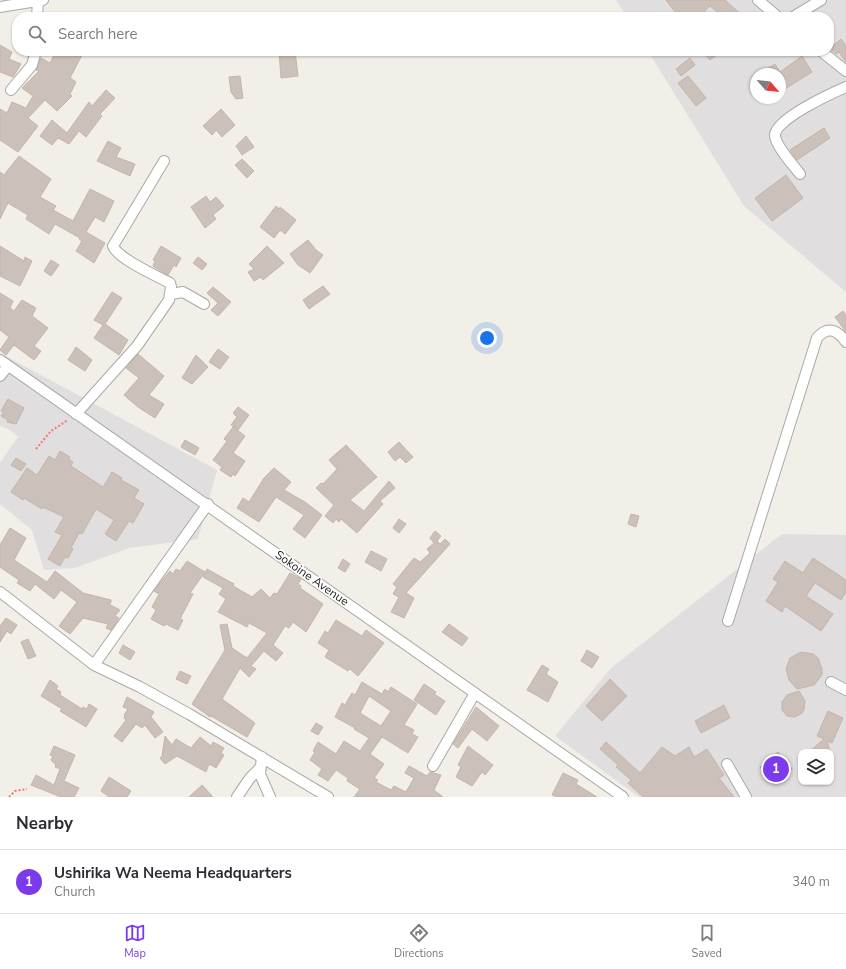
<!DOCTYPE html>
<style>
:root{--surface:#fff;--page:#f7f7f7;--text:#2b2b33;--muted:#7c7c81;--line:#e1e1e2;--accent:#7c3aed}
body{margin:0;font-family:"Nunito Sans",sans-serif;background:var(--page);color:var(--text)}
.controls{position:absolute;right:12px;bottom:12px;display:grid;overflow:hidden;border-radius:8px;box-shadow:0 1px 3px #0004}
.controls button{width:36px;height:36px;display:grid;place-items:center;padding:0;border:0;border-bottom:1px solid var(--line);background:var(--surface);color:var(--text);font:20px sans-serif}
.compass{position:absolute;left:750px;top:68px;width:36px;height:36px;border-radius:50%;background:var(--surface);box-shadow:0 1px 3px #0004;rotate:118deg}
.you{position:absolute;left:487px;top:338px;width:14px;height:14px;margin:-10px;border:3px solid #fff;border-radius:50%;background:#1a73e8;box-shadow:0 0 0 6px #1a73e833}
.badge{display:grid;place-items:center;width:26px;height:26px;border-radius:50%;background:var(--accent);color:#fff;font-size:13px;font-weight:700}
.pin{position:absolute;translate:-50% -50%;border:2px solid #fff;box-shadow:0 1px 4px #0006}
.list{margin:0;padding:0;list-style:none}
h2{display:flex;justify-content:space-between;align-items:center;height:52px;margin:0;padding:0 16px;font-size:17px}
h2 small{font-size:13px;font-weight:400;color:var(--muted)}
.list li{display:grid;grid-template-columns:26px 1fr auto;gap:12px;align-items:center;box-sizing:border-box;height:64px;padding:0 16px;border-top:1px solid var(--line)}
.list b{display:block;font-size:15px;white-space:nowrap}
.list p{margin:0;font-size:13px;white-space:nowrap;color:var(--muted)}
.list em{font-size:13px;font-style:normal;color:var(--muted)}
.icon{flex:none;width:22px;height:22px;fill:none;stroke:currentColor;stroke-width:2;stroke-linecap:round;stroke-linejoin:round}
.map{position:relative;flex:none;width:846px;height:797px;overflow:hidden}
.search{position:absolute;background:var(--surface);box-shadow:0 1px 3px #0004;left:12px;right:12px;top:12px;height:44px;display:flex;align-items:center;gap:10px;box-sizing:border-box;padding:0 14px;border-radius:16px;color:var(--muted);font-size:15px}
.sheet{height:116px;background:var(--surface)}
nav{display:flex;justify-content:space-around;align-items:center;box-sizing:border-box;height:56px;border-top:1px solid var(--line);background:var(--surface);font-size:11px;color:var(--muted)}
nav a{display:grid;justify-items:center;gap:2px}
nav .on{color:var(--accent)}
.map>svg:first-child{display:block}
</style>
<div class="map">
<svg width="846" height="797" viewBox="0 0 846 797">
<rect width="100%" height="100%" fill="#f2eee8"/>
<path fill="#e0dedf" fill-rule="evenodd" d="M616,0H846V292L744,206L648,51H829V17H627ZM756,74H780V98H756Z
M0,353L217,470L198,539L129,548L75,568L44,570L32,530L0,504V463L18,437L9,429L0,426Z
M782,534L846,535V797H639L555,736L611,668ZM801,752H831V782H801Z"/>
<path fill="#cbc0ba" stroke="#c6b4a8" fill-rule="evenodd" d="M666,0H725L744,17H723L710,6L699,17H679Z
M841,39L846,46V62L839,52L836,54L830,48Z
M0,45L12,52L9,59L21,64L13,77L0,72Z
M56,51H84L70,78L76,82L70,94L72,96L57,111L45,100L28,118L38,126L18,152L0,140V109L7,113L12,102L26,108L33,96L22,88L39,71L36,70L41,58L50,63Z
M279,51H295L298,76L281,78Z
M702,51H722L710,60Z
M802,56L812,72L780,92V74H759L775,64L780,72Z
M690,58L695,65L681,76L676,69Z
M240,76L243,98L236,99L231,92L229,77Z
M688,76L706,98L696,106L678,83Z
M106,90L115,98L100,114L102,116L86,137L79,131L69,144L58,138L52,145L40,136L52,120L67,133L89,102L92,106Z
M221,109L235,125L222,137L216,130L212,135L203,126Z
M824,128L830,138L797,160L790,150Z
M246,136L254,147L242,155L236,146Z
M108,141L121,148L116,157L135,164L130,176L97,161Z
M19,156L51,179L40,197L56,206L53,210L73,221L90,189L114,201L104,222L95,217L86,232L105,243L94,263L76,251L82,241L79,239L80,238L55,224L49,234L26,219L28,215L8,203L0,219V172L4,175Z
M242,159L254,171L247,178L235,165Z
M786,175L803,198L772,221L755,198Z
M206,196L210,202L216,197L224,206L213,215L216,219L205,228L191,207Z
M276,206L279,209L280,207L296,220L285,234L280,230L274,238L260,227Z
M308,240L316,250L323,255L310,273L298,265L290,254Z
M0,246L24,261L25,257L32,261L20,286L0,276Z
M161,246L181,258L176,267L174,265L168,275L153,266L155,261L153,260Z
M267,246L284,263L263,280L261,277L254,281L248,272L254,269L249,264Z
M198,257L207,264L202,270L193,263Z
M51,260L59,265L51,276L44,271Z
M323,286L330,294L309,309L303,300Z
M213,287L231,302L218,316L211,310L218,303L207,293Z
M112,292L122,298L105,324L128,340L119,355L94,338L103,325L94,320Z
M0,293L13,301L10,308L14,311L22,300L36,308L32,316L48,328L34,346L41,351L34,360L14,345L6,355L0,350L9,337L0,330Z
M843,311L846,315V332L835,317Z
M76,347L92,360L85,371L68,360Z
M218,349L229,357L220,369L209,362Z
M138,354L164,376L149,395L164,404L155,418L138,407L124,395L139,378L126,368Z
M196,355L208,367L192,384L182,378Z
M8,399L24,408L16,424L7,422L8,420L1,416L4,412L1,411Z
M238,407L249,415L238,430L231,425L237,417L233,413Z
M233,427L245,436L233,453L245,461L235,476L233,474L231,477L220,470L222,467L213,460L227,441L224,439Z
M185,440L199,448L195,455L181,447Z
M399,442L413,457L406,463L400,457L395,461L388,452Z
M346,445L377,477L350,500L364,511L389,481L395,488L380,501L383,504L357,533L341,519L339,522L336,519L333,523L325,516L334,505L316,488L321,483L323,484L337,469L329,460Z
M60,451L70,457L69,460L73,462L71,466L103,487L112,472L122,478L121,480L139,490L134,498L144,504L133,523L129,521L116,541L105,534L114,520L96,509L82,534L79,533L71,548L73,549L68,558L65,557L60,566L48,559L62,535L55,532L64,517L43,507L42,509L24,498L23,500L11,492L27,468L37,475L49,456L55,460Z
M16,458L26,464L21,471L11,465Z
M274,468L291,482L284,490L305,502L322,515L305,538L293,529L304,515L276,497L259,522L237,508L243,498L249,502L264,478Z
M631,514L639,516L636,527L628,524Z
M399,519L406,524L399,533L393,528Z
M10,528L26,538L14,560L47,582L55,571L83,593L111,600V603H107L120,610L115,616L119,618L111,630L106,628L108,624L83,618L70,634L59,626L77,602L61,590L54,599L35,584L30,591L17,583L19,580L0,567V545Z
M435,531L441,536L437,541L440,544L445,539L450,544L406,593L414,598L404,618L391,612L399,597L393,594L397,587L393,584L414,558L420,562L430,553L427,549L434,543L430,538Z
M371,551L387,559L381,571L365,562Z
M813,558L846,580V592L841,600L815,583L806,596L833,614L821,631L785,606L782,612L766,601L778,582L773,579L785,561L803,573Z
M343,559L350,564L345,572L338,568Z
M187,561L205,572L190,593L193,594L180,619L183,620L178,630L166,624L164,626L151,619L156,610L152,607L159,594L154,591L159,584L170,571L173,574L176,569L180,571Z
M207,569L234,584L233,586L252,597L261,589L270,598L274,593L277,594L290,573L301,579L298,584L301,586L300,588L323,604L306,632L293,622L289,628L285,626L273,645L283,653L276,661L264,651L251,666L256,669L249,677L240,668L222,699L255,723L247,737L211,716L210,717L192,704L225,650L220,625L227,624L232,648L247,658L267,633L249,623L247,627L218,612L226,599L219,594L223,588L203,577Z
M6,618L17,625L11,634L7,631L0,642V626Z
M336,620L362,636L366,630L384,643L358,676L350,669L348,671L325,657L329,650L318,643L325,631L328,633Z
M449,624L468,638L462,646L442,632Z
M28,639L36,656L28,659L21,642Z
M123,645L135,652L130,660L119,653Z
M587,650L599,657L592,668L581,661Z
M801,652L813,654L818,658L822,669V675L814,685L797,689L789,680L786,669L790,658Z
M542,665L549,669L546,674L558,682L548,702L527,690Z
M180,671L191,676L187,684L176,679Z
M610,679L627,696L602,721L586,706Z
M50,680L58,686L56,689L61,692L60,695L82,709L83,707L87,709L89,704L97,709L86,727L60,711L62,709L41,696Z
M362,682L382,694L385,689L388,692L391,687L417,704L404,725L414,730L412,734L418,737L408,753L382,737L370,754L384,764L374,778L378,780L376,782L391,790L394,786L406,792L414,778L405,773L409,766L427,776L430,772L441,775L434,790L443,797H354L360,789L347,781L348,778L336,770L328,781L318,775L322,769L310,760L315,752L313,751L318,742L336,754L344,741L360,751L369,738L354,729L355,728L335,717L342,703L345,705L352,693L355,695ZM369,696L391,711L381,726L360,713Z
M424,684L436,692L434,694L445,701L436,715L414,700Z
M799,691L805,701L804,710L802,713L795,717L787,716L782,710V702L787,695Z
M127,697L154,712L151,717L163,732L155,738L145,725L142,728L136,724L122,742L114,736L126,720L124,718L125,716L124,715L128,709L123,707Z
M724,705L730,718L701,733L695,721Z
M476,707L499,726L487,741L472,729L458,748L453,744Z
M828,711L843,718L832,743L827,741L830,752H809L824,739L817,736Z
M316,723L323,727L318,735L311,731Z
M165,736L172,745L176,739L191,748L200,737L211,746L213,742L224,748L221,753L224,755L216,768L209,764L206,772L177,756L165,764L160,758L162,756Z
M606,742L640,773L662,747L675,756L689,747L694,757L707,749L724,775L719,778L734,797H643L628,783L631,780L616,767L618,765L600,749Z
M54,746L75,755L64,781L79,788L74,797H61L31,785L36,775L54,785L60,769L55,767L56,765L51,760L53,756L50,755Z
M468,746L493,765L485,775L482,772L472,786L456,777L461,767L458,765Z
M778,752L792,769L774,784L760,767Z
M563,773L578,780L576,784L597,797H557L552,795Z
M109,777L131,791L127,797H109L101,791Z
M202,785L213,797H189Z"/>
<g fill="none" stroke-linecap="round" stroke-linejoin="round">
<g stroke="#a9a9a9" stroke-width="12">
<path id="minor" d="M758,0L778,17
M0,7L43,0
M37,17L38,1
M793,17L821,0
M821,51L846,71
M11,90L32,65L36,51
M800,174C793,165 776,146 775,136C773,120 832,93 846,87
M171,294L183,292L204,304
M0,360L623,797
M0,376L8,366
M76,414L137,346L169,300L171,287L170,283C157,276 118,259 113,246L164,161
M0,592L94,665L140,687L189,714L328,797
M728,621L817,338C827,326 837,329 846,342
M94,665L208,504
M831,682L846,690
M262,757L260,774L270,797
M727,764L746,797
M433,766L475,693
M237,797L250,778L261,767"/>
</g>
<path stroke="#ff736c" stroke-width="2" stroke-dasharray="2 2" stroke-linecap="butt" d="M36,449L51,431L68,420
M9,797L15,791L27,789"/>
<use href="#minor" stroke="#fff" stroke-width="10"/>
</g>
<g text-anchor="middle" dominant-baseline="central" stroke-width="3.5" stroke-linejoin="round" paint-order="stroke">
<g font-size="12" fill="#222" stroke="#fff">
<text transform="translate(312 578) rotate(35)">Sokoine Avenue</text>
</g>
</g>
</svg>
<div class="controls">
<button><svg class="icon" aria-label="layers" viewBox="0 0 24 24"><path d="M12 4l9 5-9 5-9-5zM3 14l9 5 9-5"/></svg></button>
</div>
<svg class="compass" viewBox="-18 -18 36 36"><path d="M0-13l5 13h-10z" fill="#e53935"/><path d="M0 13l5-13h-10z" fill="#7c7c81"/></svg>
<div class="you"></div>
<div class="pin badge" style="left:776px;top:769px">1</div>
<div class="search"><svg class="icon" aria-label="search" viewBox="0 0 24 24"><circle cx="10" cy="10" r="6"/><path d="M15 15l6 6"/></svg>Search here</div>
</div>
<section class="sheet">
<h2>Nearby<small></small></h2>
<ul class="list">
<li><span class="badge">1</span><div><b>Ushirika Wa Neema Headquarters</b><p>Church</p></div><em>340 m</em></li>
</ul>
</section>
<nav>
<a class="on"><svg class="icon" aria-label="map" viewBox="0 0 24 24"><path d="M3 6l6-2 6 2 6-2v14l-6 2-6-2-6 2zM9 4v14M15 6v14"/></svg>Map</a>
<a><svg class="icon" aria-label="directions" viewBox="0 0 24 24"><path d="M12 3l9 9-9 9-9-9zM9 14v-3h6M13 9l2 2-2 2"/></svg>Directions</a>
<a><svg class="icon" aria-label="saved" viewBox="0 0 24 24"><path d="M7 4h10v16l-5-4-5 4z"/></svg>Saved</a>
</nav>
